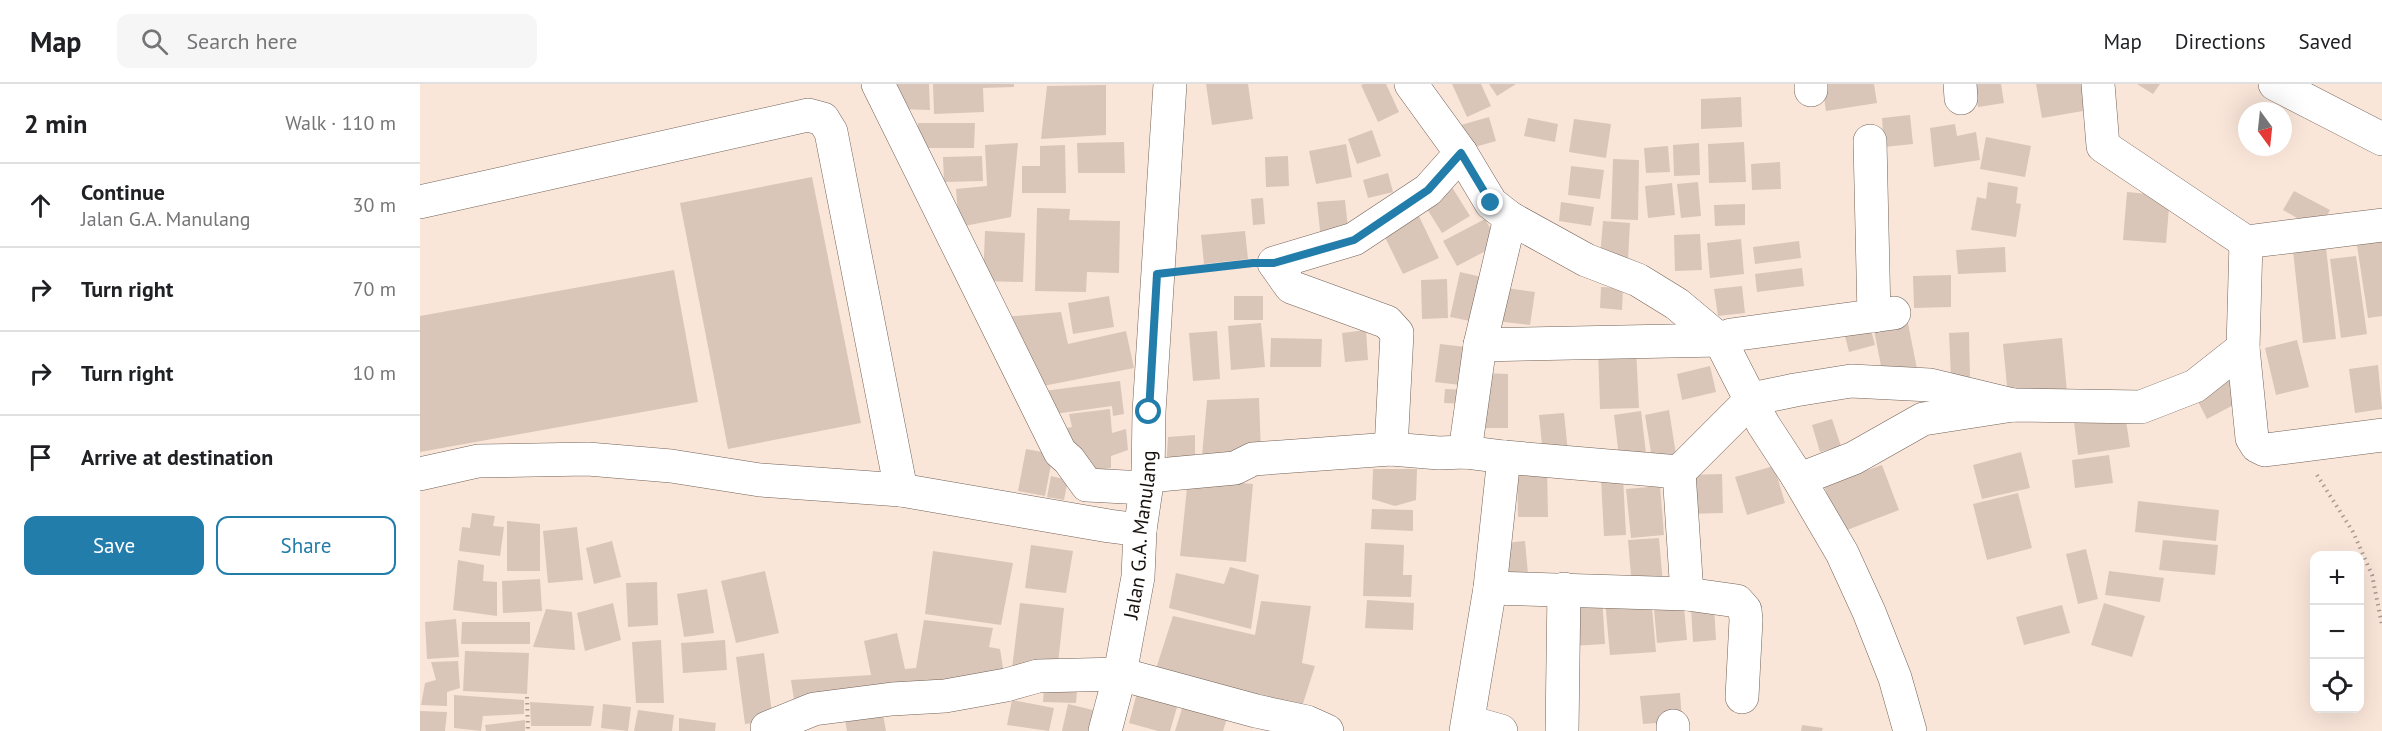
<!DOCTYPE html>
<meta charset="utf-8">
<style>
:root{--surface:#fff;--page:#f6f6f6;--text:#202124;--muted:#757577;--line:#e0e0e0;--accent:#237dab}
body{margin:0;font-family:"PT Sans",sans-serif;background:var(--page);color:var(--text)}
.controls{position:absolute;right:18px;bottom:18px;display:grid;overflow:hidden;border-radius:12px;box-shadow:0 6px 24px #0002}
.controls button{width:54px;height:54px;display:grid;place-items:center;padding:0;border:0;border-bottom:2px solid var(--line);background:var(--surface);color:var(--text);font:30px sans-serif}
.compass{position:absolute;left:1818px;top:18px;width:54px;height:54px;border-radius:50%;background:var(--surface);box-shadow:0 6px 24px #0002;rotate:165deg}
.stop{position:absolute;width:18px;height:18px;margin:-14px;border:4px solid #237dab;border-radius:50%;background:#fff}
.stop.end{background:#237dab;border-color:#fff;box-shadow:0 2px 6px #0008}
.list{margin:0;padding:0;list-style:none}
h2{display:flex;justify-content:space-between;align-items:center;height:78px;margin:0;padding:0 24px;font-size:26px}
h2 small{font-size:20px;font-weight:400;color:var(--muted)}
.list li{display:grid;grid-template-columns:39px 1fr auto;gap:18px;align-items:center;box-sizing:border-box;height:84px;padding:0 24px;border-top:2px solid var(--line)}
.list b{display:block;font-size:22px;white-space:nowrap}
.list p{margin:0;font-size:20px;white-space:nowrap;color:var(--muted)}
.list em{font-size:20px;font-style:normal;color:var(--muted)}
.actions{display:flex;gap:12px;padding:18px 24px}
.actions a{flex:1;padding:14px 0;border:2px solid var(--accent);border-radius:12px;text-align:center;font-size:21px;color:var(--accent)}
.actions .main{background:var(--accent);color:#fff}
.icon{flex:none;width:33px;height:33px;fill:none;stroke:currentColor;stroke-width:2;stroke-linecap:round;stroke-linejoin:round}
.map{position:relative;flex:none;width:1962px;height:647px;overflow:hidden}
header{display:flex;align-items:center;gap:36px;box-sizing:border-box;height:84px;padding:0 30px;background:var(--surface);border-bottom:2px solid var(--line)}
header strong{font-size:28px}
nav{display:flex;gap:33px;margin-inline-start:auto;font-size:21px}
.search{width:420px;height:54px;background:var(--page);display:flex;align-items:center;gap:15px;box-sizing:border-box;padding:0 21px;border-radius:12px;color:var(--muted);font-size:22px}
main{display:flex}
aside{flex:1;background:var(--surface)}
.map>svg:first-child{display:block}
</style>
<header>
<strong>Map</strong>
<div class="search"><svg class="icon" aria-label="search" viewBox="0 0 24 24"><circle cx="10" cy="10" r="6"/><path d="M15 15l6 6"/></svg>Search here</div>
<nav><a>Map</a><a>Directions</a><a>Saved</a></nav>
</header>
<main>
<aside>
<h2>2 min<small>Walk · 110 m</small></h2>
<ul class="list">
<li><svg class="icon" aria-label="ahead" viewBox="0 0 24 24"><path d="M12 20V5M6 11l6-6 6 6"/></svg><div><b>Continue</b><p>Jalan G.A. Manulang</p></div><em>30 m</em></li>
<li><svg class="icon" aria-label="right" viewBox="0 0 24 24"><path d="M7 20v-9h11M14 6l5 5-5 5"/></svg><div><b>Turn right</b></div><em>70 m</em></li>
<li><svg class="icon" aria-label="right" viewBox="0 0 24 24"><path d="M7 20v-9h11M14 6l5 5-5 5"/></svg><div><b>Turn right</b></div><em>10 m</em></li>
<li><svg class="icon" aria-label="arrive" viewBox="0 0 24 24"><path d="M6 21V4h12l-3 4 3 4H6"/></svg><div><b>Arrive at destination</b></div></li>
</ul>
<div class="actions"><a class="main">Save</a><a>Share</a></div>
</aside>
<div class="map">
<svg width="1962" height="647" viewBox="0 0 1962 647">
<rect width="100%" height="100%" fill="#fae6d9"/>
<path fill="#d9c6b9" d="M471,0H509L510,26L480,25Z
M513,0H594V3L563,4L564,28L514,30Z
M786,0H828L833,35L792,41Z
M944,0H966L979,28L958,38L941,1Z
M1032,0H1061L1071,22L1047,33Z
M1069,0H1096L1077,12Z
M1402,0H1454L1457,19L1406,27Z
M1553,0H1581L1584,19L1558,23Z
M1616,0H1665L1669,26L1622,34Z
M1717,0H1740L1733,10Z
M686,1V51L621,55L627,2Z
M1321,13L1322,43L1281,45V15Z
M1490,31L1493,60L1464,63L1462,34Z
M1069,33L1076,57L1048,65L1041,41Z
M1108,34L1138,40L1135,58L1104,52Z
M1154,35L1191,40L1186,74L1149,68Z
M498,39H555L554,64H498Z
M1535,40L1537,52L1556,48L1560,76L1514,83L1510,44Z
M952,46L961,72L937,80L928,55Z
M1566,53L1611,62L1605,93L1560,85Z
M704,58L705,89H658L657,59Z
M1324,58L1326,98L1289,99L1288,60Z
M598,59L591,133L539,143L536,105L567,102L565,61Z
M1279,59L1280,91L1254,92L1253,61Z
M926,60L932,93L896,100L889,67Z
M645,61L646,109H602V82H620V62Z
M1248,62L1250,88L1226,89L1224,64Z
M562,72L563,97L524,98L523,73Z
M868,72L869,102L846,103L845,73Z
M1193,75L1219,76L1218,136L1191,135Z
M1360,78L1361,105L1332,106L1331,80Z
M1151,82L1184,86L1180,115L1148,111Z
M968,89L973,108L948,114L943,96Z
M392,93L441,339L308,365L260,119Z
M1278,98L1281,132L1261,134L1257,100Z
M1568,98L1598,103L1596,119L1601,120L1596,153L1551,146L1557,113L1566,115Z
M1252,99L1255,131L1228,134L1225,102Z
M1030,100L1050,132L1022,149L1002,117Z
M1874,107L1910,126L1899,146L1863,126Z
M1707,108L1750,112L1746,159L1703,156Z
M843,114L845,140L833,141L831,115Z
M925,116L929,154L901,156L897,118Z
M1141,118L1174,123L1171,142L1139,137Z
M1325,120V141L1295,142L1294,121Z
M617,124L650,125L649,136L700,137L699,189L667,188L666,208L615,207Z
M996,126L1019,174L983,190L960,143Z
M1065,135L1079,160L1037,182L1023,157Z
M1183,137L1210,139L1208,176L1180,173Z
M565,147L605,149L603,198L563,197Z
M825,147L828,175L784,180L781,151Z
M1280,150L1282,186L1255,187L1254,151Z
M1962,150V232L1948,234L1936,155Z
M1321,155L1324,190L1290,194L1287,159Z
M1379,157L1381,174L1335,180L1333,163Z
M1585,163L1586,188L1538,190L1536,166Z
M1906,163L1916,255L1883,259L1873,167Z
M1936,172L1947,250L1921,254L1910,175Z
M1382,184L1384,202L1337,208L1335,190Z
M254,186L278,318L0,368V232Z
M1040,188L1070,195L1060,239L1030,233Z
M1531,191V223L1494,224L1493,192Z
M1027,195L1028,234L1002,235L1001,196Z
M1322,202L1325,229L1298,232L1294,205Z
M1080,203L1115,208L1110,241L1076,237Z
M1181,203L1203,204L1202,226L1180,224Z
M689,212L694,243L653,250L648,219Z
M814,212H843V236H814Z
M641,228L648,260L706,247L714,284L613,304L584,233Z
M1487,234L1497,285L1463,292L1453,241Z
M1449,238L1455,261L1429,268L1423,244Z
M841,239L845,283L811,286L808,242Z
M946,246L948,276L925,278L922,249Z
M797,247L800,295L773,297L769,249Z
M1549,248L1550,293H1531L1529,249Z
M851,254L902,255L901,283H850Z
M1642,254L1647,308L1588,313L1583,260Z
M1877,256L1889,303L1856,311L1845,264Z
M1020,260L1054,264L1049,302L1015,298Z
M1216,264L1219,324L1180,325L1178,266Z
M1958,281L1962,325L1935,329L1929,285Z
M1290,282L1296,308L1262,316L1257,290Z
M1063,289L1088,290V344H1063Z
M1806,291L1821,317L1787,335L1773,308Z
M700,297L704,330L693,332L692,322L627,331L624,307Z
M1025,305L1048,306L1047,320L1024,319Z
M839,314L841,369L781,383L787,316Z
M690,325L692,349L706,345L708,366L691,372V384L665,389L637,346L652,343L649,330Z
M1249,326L1257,377L1233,381L1225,331Z
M1221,327L1226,369L1199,373L1194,331Z
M1144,329L1148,368L1123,370L1119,331Z
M1705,330L1710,363L1658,371L1654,338Z
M1412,335L1421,362L1400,368L1392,341Z
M775,351V385L746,386L748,353Z
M606,365L633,370L625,412L598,407Z
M1601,368L1610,404L1562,415L1553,381Z
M1689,371L1693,399L1655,404L1652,376Z
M1462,381L1479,426L1422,448L1404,402Z
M1354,382L1365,419L1327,431L1315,393Z
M1097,383H1127L1128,433H1098Z
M953,385H997L996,416L975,422L952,415Z
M1302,390L1303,429L1267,430L1266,391Z
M631,392L648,396L644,416L627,413Z
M1203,393L1206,451L1184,452L1181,394Z
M768,394L833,400L826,478L760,472Z
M1240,402L1244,451L1211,454L1206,405Z
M1598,409L1612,464L1567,476L1553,420Z
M1718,417L1799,426L1796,457L1715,448Z
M952,425L993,426V447L951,445Z
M52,429L75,432L73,442L84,443L80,472L39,467L42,443L50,444Z
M87,437L120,440V487H87Z
M157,443L163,496L128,499L123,447Z
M1239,454L1243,500L1212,503L1208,456Z
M1743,456L1798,461L1795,491L1739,486Z
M192,457L201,493L174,500L166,464Z
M1105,457L1109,501L1088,503L1084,459Z
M945,459L984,461L983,491H992L991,513L943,512Z
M611,461L653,467L646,509L605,504Z
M1666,465L1678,515L1658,520L1646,470Z
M513,467L593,479L581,541L505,530Z
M38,476L64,481L63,497L77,498V532L33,526Z
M810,483L839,491L831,545L749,524L756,489L804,500Z
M345,487L359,549L316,559L301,497Z
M1689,487L1744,494L1740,518L1685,511Z
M120,495L122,527L83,529L82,497Z
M237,498L238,541L208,543L206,499Z
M287,505L294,549L264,553L257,510Z
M1182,512L1185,560L1152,562L1148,515Z
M1231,513L1236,568L1190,571L1185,517Z
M947,516L994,519L993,546L945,544Z
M841,517L891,522L882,579L895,582L879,632L733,594L753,532L835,551Z
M193,519L201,556L165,567L157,529Z
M600,519L644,524L637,589L592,584Z
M1684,519L1725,532L1712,573L1671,561Z
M1642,521L1650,549L1604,561L1596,533Z
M1294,522L1296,556L1273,558L1271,524Z
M1264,523L1267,556L1237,559L1234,525Z
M126,525L152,528L155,566L113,563Z
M36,535L39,573L7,575L5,538Z
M504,536L573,544L569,563L580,565L585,596L375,622L371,596L451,591L444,557L477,549L485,585L496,584Z
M42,538H110V560H41Z
M241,556L244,619H216L212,558Z
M305,556L307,586L263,589L261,559Z
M45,567L109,569L107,610L43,607Z
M344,569L353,636L325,640L316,573Z
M38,577L40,604L27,608V622L1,621L5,599L16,596L11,578Z
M625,593L658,594L656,619L623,618Z
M719,601L760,613L750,647H738L709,639Z
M1260,609L1262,637L1223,640L1220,612Z
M34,611L104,616V630L63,632L61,647L34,644Z
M765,615L809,628L803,647H755Z
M592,616L634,624L629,647L587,641Z
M110,618L174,622L171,642H111Z
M461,619L466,647H427L423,626Z
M183,620L211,623L208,647L181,644Z
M648,620L673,626L669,647H642Z
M218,626L254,631L252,647H214Z
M0,627L27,628L25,647H0Z
M259,634L296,639L295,647H259Z
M105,636V647H66L65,641Z
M1382,641L1403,644L1402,647H1381Z"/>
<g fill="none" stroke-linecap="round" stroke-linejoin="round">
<g stroke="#736257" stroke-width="34">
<g id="minor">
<path d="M458,0L640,368L649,376L667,401L725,404"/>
<path d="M991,0L1041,69L1071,119L1090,134L1166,176L1218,196L1257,220L1300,256L1343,340L1377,392L1422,469L1449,528L1475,594L1490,647"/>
<path d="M1391,0V6"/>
<path d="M1540,0L1541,14"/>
<path d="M1678,0L1683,62L1826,158L1962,141"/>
<path d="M1855,0L1962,55"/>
<path d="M1450,57L1454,232"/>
<path d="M0,118L388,31L403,35L411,48L481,406"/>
<path d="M1060,261L1300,256L1311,251L1474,229"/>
<path d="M1823,264L1832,354L1837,362L1845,366L1962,351"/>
<path d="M971,365L977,249L967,238L871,203L854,179L934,155L1008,106L1041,69"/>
<path d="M1045,368L1060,261L1090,134"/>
<path d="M1259,388L1267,510"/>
<path d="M0,390L58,377L168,375L251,382L340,396L481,406L689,442L720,446"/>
<path d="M728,392L815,384L833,375L971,365L1019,369L1045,368L1084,373L1259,388L1332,315L1375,306L1431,297L1510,301L1593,321"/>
<path d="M1377,392H1388L1434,374L1503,335L1593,321L1721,323L1775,302L1823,264L1826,158"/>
<path d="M1070,504L1267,510L1317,517L1325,526L1326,536L1322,613"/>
<path d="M1049,638L1081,647"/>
<path d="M1253,642V647"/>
<path d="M347,644L394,625L472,615L525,612L586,601L618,592L700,590L836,627L887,638L907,647"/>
<path id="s1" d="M685,647L700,590L718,493L720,446L728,392L729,328L750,0"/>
<path d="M1046,647L1070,504L1084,373"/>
<path d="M1142,647L1144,505"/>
</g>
</g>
<path stroke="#aa9b91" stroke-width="4" stroke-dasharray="1.5 4.5" stroke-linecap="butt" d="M771,186L823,180
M1897,391L1933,448L1952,491L1962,541
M107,613L108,647"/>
<use href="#minor" stroke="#fff" stroke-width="33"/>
</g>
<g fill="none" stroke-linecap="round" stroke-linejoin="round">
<path stroke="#237dab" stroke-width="8" d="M729,328L737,190L833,179H854L934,156L1008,106L1041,69L1071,119"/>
</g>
<g text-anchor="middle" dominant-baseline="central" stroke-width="4.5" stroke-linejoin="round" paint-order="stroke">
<g font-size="20" fill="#17110d" stroke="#fff">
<text stroke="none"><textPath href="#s1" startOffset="200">Jalan G.A. Manulang</textPath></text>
</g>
</g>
</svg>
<div class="controls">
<button>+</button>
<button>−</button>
<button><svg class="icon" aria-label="locate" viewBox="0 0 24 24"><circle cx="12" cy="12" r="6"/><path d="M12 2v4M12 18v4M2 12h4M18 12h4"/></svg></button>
</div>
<svg class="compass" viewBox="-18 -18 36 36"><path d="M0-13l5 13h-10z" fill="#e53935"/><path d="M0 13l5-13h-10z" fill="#757577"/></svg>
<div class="stop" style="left:729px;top:328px"></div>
<div class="stop end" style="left:1071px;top:119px"></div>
</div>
</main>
